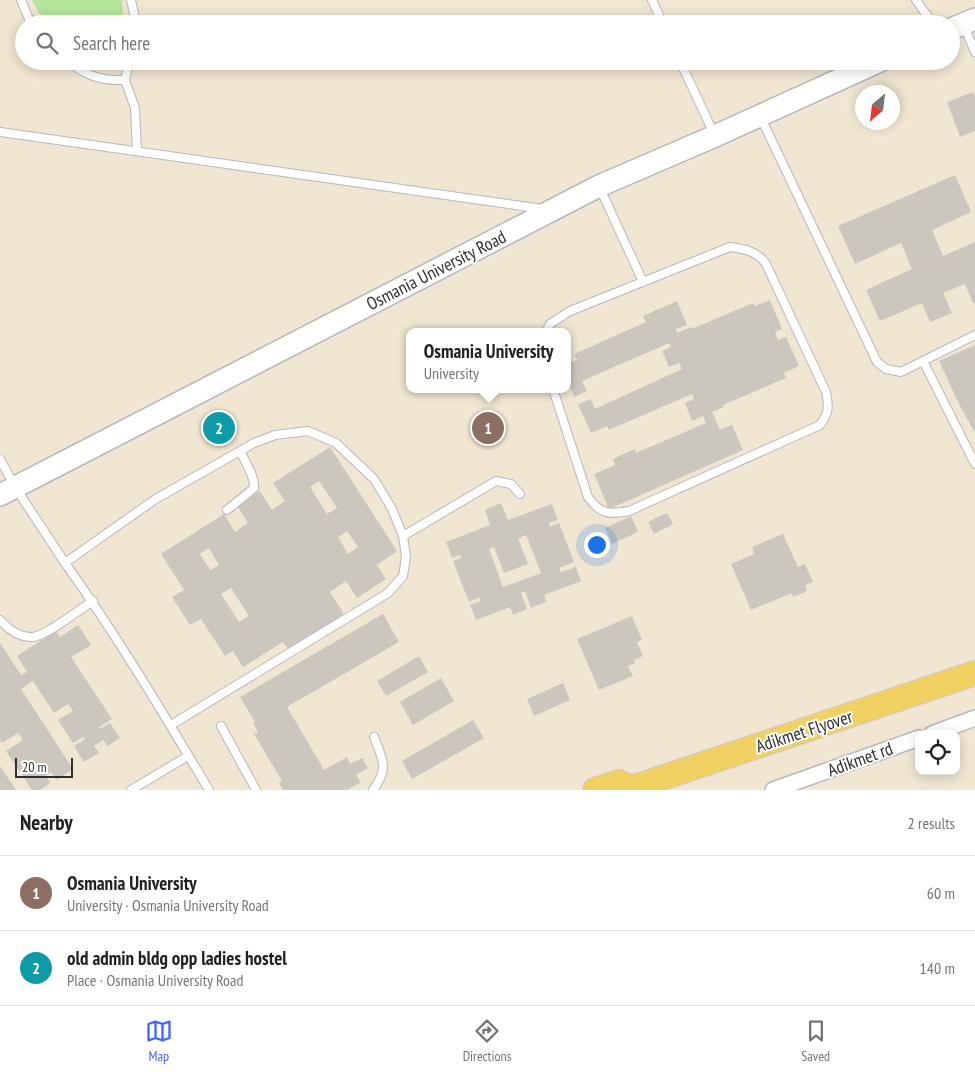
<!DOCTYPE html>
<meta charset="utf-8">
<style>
:root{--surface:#fff;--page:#f6f6f6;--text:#202124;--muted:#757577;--line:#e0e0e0;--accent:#4264fb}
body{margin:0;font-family:"PT Sans Narrow",sans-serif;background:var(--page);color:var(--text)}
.controls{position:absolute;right:15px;bottom:15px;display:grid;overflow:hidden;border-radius:10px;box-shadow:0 2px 12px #0003}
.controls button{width:45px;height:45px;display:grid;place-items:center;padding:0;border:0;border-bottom:1px solid var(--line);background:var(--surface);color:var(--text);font:25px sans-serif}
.compass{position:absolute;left:855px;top:85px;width:45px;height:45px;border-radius:50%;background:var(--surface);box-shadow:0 2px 12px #0003;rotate:208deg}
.scale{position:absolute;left:15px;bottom:12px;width:58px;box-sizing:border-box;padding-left:5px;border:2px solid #2e2e2e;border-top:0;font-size:14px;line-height:18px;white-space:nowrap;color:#2e2e2e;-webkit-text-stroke:4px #fff;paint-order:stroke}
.you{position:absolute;left:596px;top:544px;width:18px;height:18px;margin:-12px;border:4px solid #fff;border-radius:50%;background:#1a73e8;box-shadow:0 0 0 8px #1a73e833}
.badge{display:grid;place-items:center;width:32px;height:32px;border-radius:50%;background:var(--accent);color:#fff;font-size:16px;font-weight:700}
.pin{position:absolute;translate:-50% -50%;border:2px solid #fff;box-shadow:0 1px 5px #0006}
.popup{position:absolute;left:406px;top:328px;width:165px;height:65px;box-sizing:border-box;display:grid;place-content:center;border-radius:10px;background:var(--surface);filter:drop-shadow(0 1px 4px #0005);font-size:16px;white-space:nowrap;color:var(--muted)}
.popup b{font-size:19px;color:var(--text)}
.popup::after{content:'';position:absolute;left:50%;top:100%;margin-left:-10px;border:10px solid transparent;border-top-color:var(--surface)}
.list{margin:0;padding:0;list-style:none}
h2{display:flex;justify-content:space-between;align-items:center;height:65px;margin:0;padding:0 20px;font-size:21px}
h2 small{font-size:16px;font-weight:400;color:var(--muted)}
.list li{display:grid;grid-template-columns:32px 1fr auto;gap:15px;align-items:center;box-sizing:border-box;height:75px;padding:0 20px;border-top:1px solid var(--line)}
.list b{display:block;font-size:19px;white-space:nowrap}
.list p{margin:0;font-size:16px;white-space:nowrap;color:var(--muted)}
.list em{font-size:16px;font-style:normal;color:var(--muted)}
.icon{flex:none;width:28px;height:28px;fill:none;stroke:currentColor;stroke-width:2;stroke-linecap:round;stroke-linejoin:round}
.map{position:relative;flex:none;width:975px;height:790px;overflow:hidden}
.search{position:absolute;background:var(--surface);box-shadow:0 2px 12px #0003;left:15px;right:15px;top:15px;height:55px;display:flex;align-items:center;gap:12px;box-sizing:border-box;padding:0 18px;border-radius:28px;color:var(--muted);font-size:19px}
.sheet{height:215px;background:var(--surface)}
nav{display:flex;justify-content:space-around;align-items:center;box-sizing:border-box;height:70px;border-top:1px solid var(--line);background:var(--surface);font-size:14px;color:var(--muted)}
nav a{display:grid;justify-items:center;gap:2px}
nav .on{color:var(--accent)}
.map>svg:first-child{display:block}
</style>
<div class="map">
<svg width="975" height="790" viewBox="0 0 975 790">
<rect width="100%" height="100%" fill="#efe9e1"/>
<path fill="#f0e6d1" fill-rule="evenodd" d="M0,0H975V790H0ZM24,24H951V61H24ZM862,92H892V122H862ZM409,332H567V389H409ZM919,734H956V771H919Z"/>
<path fill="#b6e59e" d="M32,0H122L124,24H45Z"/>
<path fill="#cbc7bf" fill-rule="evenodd" d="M973,92L975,98V131L960,137L947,102Z
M955,175L971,212L932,230L943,256L975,242V303H973L965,284L943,293L952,313L930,322L922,303L880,321L866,290L912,269L901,243L855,264L838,226Z
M770,300L782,329L775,332L778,340L786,337L799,366L784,373L786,378L723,405L724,407L712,412L720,430L732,425L743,450L609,509L594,474L615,465L613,459L635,449L636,453L706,423L703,416L692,421L685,403L694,399L692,394L609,430L607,426L591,433L578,404L591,399L595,409L682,369L679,363L669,367L662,351L671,347L669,343L582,381L587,391L574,397L567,379V364L577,360L574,354L646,322L643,316L677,301L687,325L676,329L677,333L691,327L692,329L753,303L755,306Z
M975,345V433L959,404L939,361Z
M330,447L397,551L377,565L386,579L357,598L346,581L330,592L344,614L288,649L283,642L243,667L233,651L225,656L201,619L190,625L172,597L184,590L161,554L224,514L235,532L248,523L237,506L260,491L272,510L285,501L273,483ZM319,481L337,508L327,514L310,487ZM347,531L358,547L348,554L338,537ZM209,548L219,565L210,570L200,554ZM231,588L249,616L239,622L221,594Z
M501,503L508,520L552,504L558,520L549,523L550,527L559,523L574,562L559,568L561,572L576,567L581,581L544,595L546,602L531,608L525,591L521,593L527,609L513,615L510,607L476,620L470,605L481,601L480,597L469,602L453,561L461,558L460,555L452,558L446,542L490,525L485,510ZM526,535L541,573L503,587L489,549L494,547L504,573L528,564L518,538Z
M667,513L673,524L654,534L648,522Z
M631,516L638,532L612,544L605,528Z
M783,534L798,567L805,564L813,582L805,585L807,591L793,597L792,593L751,610L731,564L754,554L752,547Z
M383,614L399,642L287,707L324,770L347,757L350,764L362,758L368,768L356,775L361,782L347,790H283L279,783L282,781L254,734L258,732L253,723L255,722L240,697Z
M632,616L642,640L637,642L643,656L634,660L635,663L628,666L633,676L599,690L577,639Z
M78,625L91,645L71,657L112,719L99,727L100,729L110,723L120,738L108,746L103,740L94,746L99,753L84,762L74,746L85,739L83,737L73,743L58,720L73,711L68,704L54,713L33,681L21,689L73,769L56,780L51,772L46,776L50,783L40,790H32L6,751L23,740L18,733L2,743L0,740V643L21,675L27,672L17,656L56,631L60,637Z
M419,656L428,672L386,696L377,681Z
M441,678L454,701L413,725L400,702Z
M563,683L570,700L534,716L527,699Z
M473,720L484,738L412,779L402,761Z
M0,766L16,790H0Z"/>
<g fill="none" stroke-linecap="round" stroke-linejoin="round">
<g stroke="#b4b7c1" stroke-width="10">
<path id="service" d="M21,0L31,24
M131,0L134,14L133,24
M652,0L663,24
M916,0L933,24
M964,26L975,52
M68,61C86,76 102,81 125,80
M129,61L125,80L135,108L137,151
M680,61L714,134
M761,118L877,362L886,369L901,372L975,335
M0,132L543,209
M599,186L643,282
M546,332L550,324L570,311L730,247C745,249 757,251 766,264L826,392C829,406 829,413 820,425L629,511C610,515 600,514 588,497L553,389
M923,361L975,464
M0,459L15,487L65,563
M227,510L254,488C255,476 245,462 240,451
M403,536L496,481L511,484L520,494
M0,620C8,629 20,638 33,637C46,636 80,609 93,601
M171,725L388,593L403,576L406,557L403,536L392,509L374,479L336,443L308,431L275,435L254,443L154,500L65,563C117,636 163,713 209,790
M221,726L256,790
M131,790L188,756
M373,790C389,769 383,759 374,737"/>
</g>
<g stroke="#b4b7c1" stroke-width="18">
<path id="minor" d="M932,734L975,718
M773,790L919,738"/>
</g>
<g stroke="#b4b7c1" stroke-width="24">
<path id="secondary" d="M951,29L975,19
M0,495L599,186L715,136L880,61"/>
</g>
<g stroke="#c9c9c9" stroke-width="26">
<path id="primary" d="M632,788L975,673
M595,790L619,782L632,788"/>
</g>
<use href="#service" stroke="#fff" stroke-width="8"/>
<use href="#minor" stroke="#fff" stroke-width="15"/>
<use href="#secondary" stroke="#fff" stroke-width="21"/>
<use href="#primary" stroke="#f2d163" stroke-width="24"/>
</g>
<g text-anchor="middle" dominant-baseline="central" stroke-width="4" stroke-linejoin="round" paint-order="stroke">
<g font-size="18" fill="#2e2e2e" stroke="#fff">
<text transform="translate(436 270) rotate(-27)">Osmania University Road</text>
<text transform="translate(804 731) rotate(-18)">Adikmet Flyover</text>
<text transform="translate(860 759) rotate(-20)">Adikmet rd</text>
</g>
</g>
</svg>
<div class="controls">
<button><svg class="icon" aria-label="locate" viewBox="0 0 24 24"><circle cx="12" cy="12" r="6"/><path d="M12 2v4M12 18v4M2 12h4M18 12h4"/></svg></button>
</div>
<svg class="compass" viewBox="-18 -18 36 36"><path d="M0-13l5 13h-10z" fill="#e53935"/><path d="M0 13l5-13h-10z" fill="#757577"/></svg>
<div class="scale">20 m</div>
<div class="you"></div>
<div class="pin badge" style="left:488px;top:428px;background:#8d6e63">1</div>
<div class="popup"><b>Osmania University</b>University</div>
<div class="pin badge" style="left:219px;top:428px;background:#0f9aa8">2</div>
<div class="search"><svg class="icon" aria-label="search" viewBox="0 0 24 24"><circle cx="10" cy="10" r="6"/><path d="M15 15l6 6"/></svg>Search here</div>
</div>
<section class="sheet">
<h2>Nearby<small>2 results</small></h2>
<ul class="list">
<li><span class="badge" style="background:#8d6e63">1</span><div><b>Osmania University</b><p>University · Osmania University Road</p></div><em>60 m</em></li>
<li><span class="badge" style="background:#0f9aa8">2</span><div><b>old admin bldg opp ladies hostel</b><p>Place · Osmania University Road</p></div><em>140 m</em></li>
</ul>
</section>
<nav>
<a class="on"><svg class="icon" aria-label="map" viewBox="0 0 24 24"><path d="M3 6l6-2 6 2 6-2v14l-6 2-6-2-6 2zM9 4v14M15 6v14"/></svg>Map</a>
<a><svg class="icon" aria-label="directions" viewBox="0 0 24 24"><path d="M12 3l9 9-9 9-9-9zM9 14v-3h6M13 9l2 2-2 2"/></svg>Directions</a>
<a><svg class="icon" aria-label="saved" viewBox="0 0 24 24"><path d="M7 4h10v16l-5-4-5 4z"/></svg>Saved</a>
</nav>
